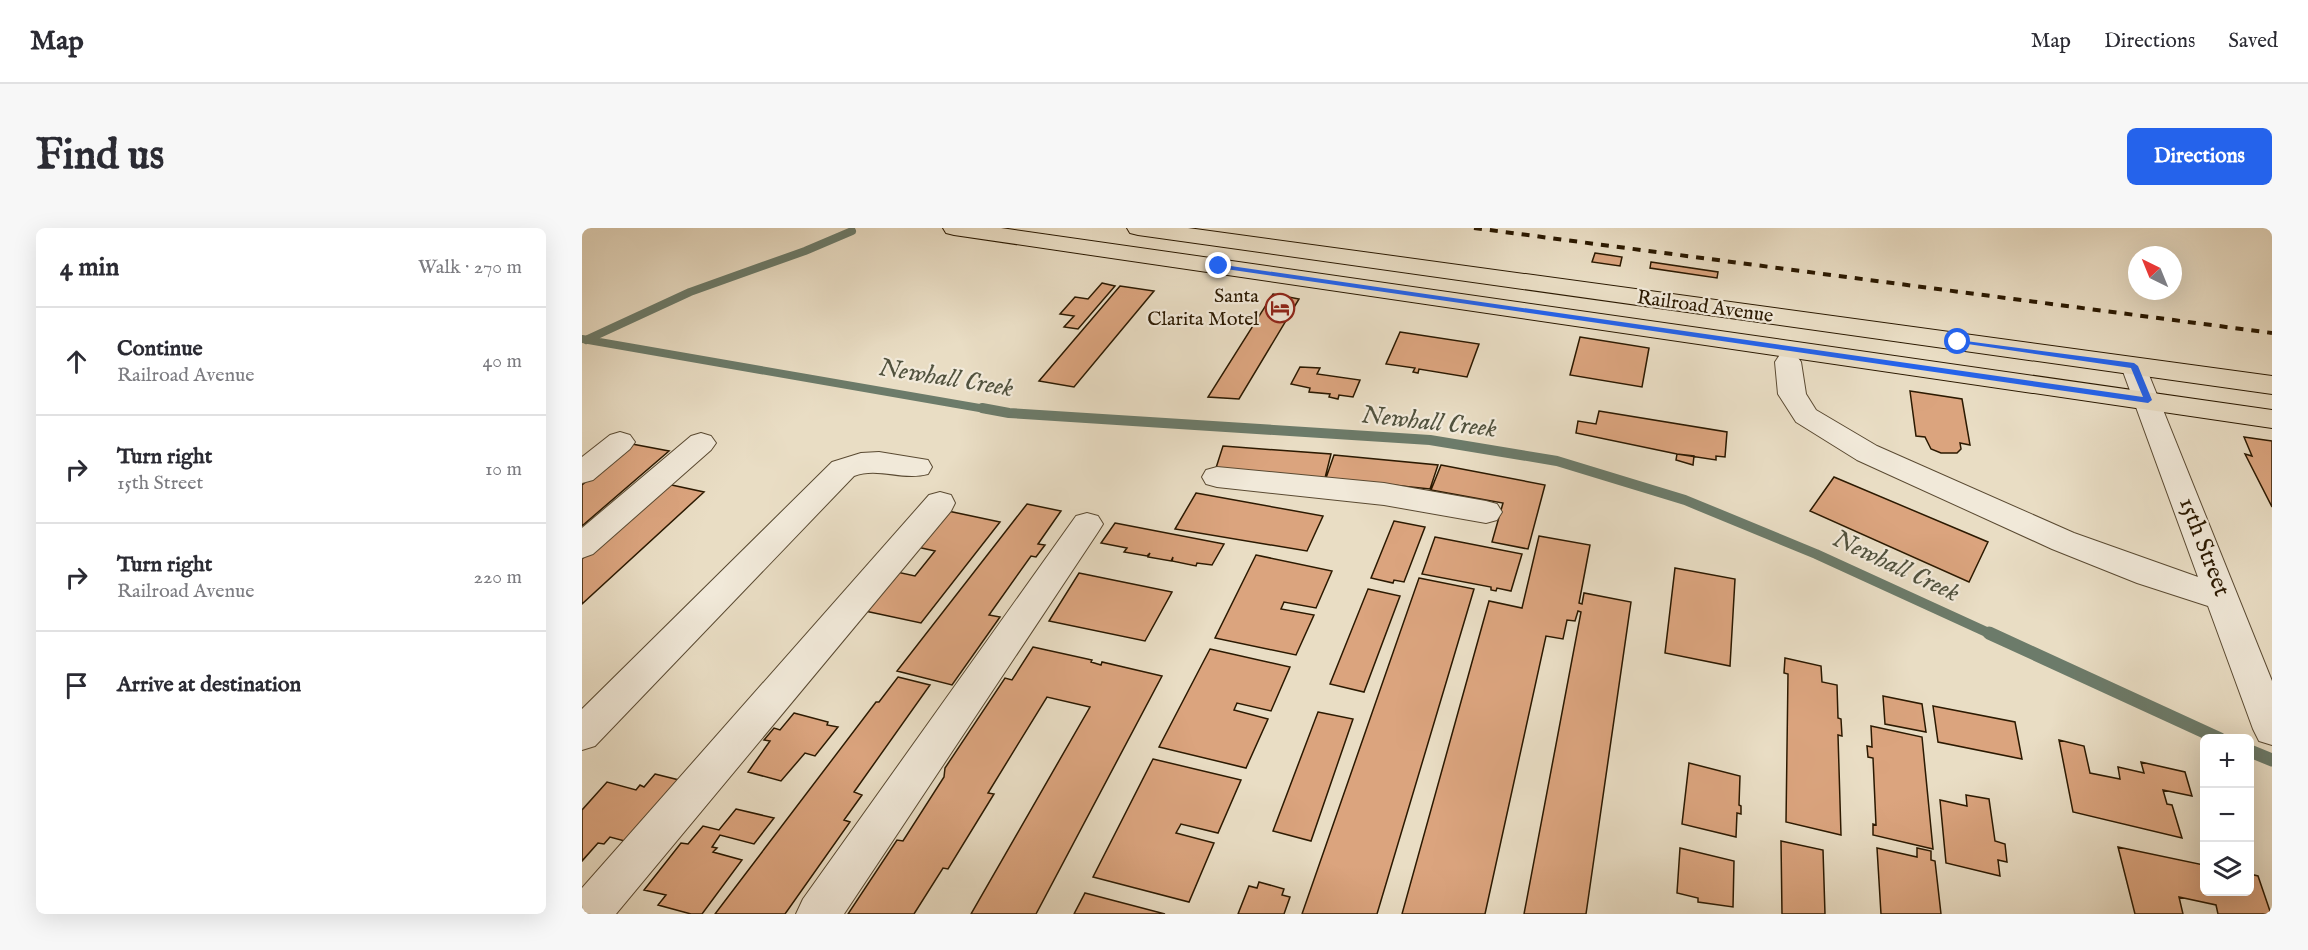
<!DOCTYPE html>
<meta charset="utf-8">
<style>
:root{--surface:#fff;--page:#f7f7f7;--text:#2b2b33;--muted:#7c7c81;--line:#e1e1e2;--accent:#2563eb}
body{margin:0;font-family:"IM FELL English",serif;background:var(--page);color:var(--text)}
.controls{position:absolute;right:18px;bottom:18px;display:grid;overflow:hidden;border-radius:9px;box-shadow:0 6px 24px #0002}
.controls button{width:54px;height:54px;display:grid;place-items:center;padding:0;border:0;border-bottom:2px solid var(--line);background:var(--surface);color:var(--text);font:30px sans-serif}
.compass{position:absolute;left:1546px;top:18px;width:54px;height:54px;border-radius:50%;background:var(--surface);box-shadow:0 6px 24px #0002;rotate:317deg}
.stop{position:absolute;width:18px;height:18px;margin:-14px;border:4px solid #2563eb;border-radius:50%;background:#fff}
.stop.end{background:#2563eb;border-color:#fff;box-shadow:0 2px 6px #0008}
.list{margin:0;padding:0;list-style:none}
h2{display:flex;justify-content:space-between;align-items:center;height:78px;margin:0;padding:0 24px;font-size:26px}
h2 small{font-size:20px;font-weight:400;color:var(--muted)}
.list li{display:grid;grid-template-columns:39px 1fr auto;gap:18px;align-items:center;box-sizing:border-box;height:108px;padding:0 24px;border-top:2px solid var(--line)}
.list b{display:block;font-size:22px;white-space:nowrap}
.list p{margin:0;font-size:20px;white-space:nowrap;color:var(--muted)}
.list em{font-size:20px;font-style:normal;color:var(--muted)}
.icon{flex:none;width:33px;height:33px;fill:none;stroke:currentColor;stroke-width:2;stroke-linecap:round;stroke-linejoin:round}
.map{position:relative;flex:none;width:1690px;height:686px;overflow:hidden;border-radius:9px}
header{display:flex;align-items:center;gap:36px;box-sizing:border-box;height:84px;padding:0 30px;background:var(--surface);border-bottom:2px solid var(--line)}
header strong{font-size:28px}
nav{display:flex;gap:33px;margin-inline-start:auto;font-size:21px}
.intro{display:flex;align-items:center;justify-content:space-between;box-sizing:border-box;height:144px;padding:0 36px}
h1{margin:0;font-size:42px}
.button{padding:15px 27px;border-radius:9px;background:var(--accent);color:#fff;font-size:21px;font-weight:700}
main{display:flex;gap:36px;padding:0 36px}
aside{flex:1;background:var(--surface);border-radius:9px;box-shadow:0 6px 24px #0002}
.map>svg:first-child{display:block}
</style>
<header>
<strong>Map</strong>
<nav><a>Map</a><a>Directions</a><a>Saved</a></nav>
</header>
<div class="intro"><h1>Find us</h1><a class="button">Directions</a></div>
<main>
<aside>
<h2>4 min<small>Walk · 270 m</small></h2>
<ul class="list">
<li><svg class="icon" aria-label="ahead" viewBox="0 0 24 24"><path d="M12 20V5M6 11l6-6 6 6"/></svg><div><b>Continue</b><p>Railroad Avenue</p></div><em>40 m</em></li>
<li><svg class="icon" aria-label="right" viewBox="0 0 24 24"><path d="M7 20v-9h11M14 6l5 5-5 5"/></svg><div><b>Turn right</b><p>15th Street</p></div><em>10 m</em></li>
<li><svg class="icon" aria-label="right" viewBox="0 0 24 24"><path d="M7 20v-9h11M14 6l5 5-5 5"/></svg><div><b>Turn right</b><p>Railroad Avenue</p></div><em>220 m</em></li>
<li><svg class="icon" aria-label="arrive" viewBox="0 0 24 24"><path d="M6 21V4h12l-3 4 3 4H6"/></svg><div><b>Arrive at destination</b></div></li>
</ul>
</aside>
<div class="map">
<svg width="1690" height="686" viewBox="0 0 1690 686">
<rect width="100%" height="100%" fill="#e9ddc4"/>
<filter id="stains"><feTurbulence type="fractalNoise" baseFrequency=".00333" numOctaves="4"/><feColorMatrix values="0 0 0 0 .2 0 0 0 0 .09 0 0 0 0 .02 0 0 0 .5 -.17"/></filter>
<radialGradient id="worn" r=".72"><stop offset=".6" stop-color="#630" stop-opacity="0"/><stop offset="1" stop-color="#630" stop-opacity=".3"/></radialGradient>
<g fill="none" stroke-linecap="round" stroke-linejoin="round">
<path stroke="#6c7b6a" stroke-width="8" d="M0,111L409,182
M4,112L108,64L223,23L270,3"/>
<path stroke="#6c7b6a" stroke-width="10" d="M400,180L427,185L848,212L975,233L1103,272L1234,326L1411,407"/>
<path stroke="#6c7b6a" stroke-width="13" d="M1407,405L1638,511
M1668,523L1690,532"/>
</g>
<path fill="#dba47e" stroke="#2b1901" stroke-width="1.5" d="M1013,25L1040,29L1038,38L1010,34Z
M1069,34L1136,44L1135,50L1068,40Z
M520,55L533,58L496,101L482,99L492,88L478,86L493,69L506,71Z
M538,58L572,63L492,159L457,153Z
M691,66L717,71L657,171L626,169Z
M818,104L897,116L885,149L837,141L836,145L831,144L833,140L804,136Z
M998,109L1067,120L1060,159L988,147Z
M718,139L738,140L735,146L778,152L771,169L757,167L756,171L747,169L748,166L727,164L728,160L709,156Z
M1328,163L1380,171L1388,217L1378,215L1379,221L1375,225H1359L1349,221L1343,209L1334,208Z
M1017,183L1145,204L1143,229L1134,228V232L1095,226L994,205L996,193L1014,196Z
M1662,209L1690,213V279L1663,226L1670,228Z
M50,216L87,223L0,298V257Z
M641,218L749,226L743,250L633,243Z
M1095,226L1112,228L1111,237L1094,232Z
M752,227L856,237L848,261L744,250Z
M859,237L963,257L946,321L910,314L921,275L849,262Z
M1252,249L1406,314L1387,354L1228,283Z
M85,256L122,264L0,376V331Z
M614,265L741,288L725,323L593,301Z
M445,276L479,283L456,316L463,317L454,329L449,328L407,387L418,389L370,457L315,443Z
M366,283L418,294L339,395L283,383L315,344L333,348L353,323L335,319Z
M812,293L843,299L822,354L812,352L811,355L789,350Z
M533,295L642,316L630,337L615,335L614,338L590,333L591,329L589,333L566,329L568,325L565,328L542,324L545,320L519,315Z
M957,308L1008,317L997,375L1000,376L1002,365L1049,374L1004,686H942L999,384L996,383L993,393L985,392L981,411L964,408L903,686H820L907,373L940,380Z
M853,309L940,326L929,363L915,360L914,363L909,362V359L840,346Z
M674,327L750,343L734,380L702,374L699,381L732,387L714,427L633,410Z
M1093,340L1153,351L1148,438L1083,425Z
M497,345L590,364L563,413L467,393Z
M837,350L892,361L795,686H720Z
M786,361L818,368L782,464L748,456Z
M451,419L510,432L509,434L519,437L520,434L580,448L454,686H389L508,479L465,469L406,565L412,566L366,641L361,640L332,686H266L315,612L321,613L362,549L363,540L423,450L430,452Z
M628,421L708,439L689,483L655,475L652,482L686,491L664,540L577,519Z
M1203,430L1239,438L1240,454L1255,457L1256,490L1259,491L1260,508L1256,507L1259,607L1204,594L1206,446L1202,445Z
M316,449L348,457L272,564L280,567L262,592L268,594L203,686H133L294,474H297Z
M1301,468L1340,476L1344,504L1303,496Z
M1351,478L1433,494L1440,531L1356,514Z
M736,484L771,491L729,613L691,603Z
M212,485L246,494L245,497L256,499L233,528L223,525L199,553L166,544L188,513L182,512L192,500L198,502Z
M1289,498L1340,509L1351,621L1291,607V596L1294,597L1291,530L1286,529L1285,518L1290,519Z
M1477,512L1502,518L1508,545L1538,551L1536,539L1562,545L1559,534L1603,544L1610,568L1581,562L1585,576L1590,577L1600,610L1491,584Z
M571,531L659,552L636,605L599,596L594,605L632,615L607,674L511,649Z
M1107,535L1158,548L1157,577L1159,578V586L1155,585L1154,609L1100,596Z
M73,546L101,553L50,615L28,609L22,616L16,615L0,633V582L25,554L54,562L58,557L62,559Z
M1384,567L1407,571L1413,613L1423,616L1425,634L1416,632L1418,648L1364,635L1358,572L1385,578Z
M154,581L192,590L172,616L138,607L130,619L135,620L131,624L160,632L120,686H109L76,677L84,667L62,662L99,615L106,616L121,598L137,602Z
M1199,613L1241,622L1243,686H1200Z
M1536,619L1622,637V664H1668V646L1676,648L1689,686H1636L1634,677L1597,669L1601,686H1553Z
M1098,620L1152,633L1151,679L1116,674V670L1095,665Z
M1295,620L1335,629V620L1349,623V632L1353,633L1359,686H1299Z
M677,654L702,661L700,667L708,669L702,686H656L667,658L675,660Z
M503,665L583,686H492Z"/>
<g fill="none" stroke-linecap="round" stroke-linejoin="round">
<g stroke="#5a4a32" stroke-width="2">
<path id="minor" d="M1206,126L1215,128L1219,134L1224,166L1234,182L1295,218L1492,305L1616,349L1539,138L1543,132L1552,130L1561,132L1690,453V517L1677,513L1671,501L1626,378L1555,355L1470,321L1275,232L1214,194L1196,166L1193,134L1197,128Z
M38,204L48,207L53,214L48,221L11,252L0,255V229L28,207Z
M119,205L129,208L134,215L129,222L11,326L0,330V300L109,208Z
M297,224L346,232L350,239L346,246C321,253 296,239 272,248L13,518L0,522V481L250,234L279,225Z
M635,239L802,255L904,273L915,276L920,284L915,292L904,295L802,277L635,259L624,256L620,249L624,242Z
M358,264L369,267L373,275L369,283L34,686H0V660L347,267Z
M505,285L516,288L521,296L516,304L262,686H214L221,671L494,288Z"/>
</g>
<g stroke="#2b1901" stroke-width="2">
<path id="major" d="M361,0H419L1690,182V200L372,7L364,5Z
M545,0H606L1690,148V166L556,7L548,5Z"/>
</g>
<use href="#minor" fill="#f1e9d9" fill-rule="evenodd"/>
<use href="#major" fill="#e9ddc4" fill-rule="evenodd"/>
<path stroke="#2b1901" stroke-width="4" stroke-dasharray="8 8" stroke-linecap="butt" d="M892,0L1690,105"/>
</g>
<path fill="#2563eb" d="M635,36L1561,169L1549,140L1372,114L1376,112L1552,135L1556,138L1570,172L1566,175L637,40Z"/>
<defs>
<g id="hotel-ring" transform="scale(1.5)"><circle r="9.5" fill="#f1e9d9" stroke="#8f2418" stroke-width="1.5"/><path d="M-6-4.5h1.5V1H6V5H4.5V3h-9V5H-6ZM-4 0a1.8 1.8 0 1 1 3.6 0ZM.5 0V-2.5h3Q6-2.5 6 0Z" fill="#8f2418"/></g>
</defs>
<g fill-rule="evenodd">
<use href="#hotel-ring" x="698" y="80"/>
</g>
<g text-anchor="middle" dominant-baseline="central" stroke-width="4.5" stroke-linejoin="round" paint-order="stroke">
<g font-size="20" fill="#2b1901" stroke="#f1e9d9" text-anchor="end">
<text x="677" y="68">Santa<tspan x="677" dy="23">Clarita Motel</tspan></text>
</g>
<g font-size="20" fill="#2b1901" stroke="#f1e9d9">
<text transform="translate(1123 79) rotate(8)">Railroad Avenue</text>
</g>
<g font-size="24" fill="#2b1901" stroke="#f1e9d9">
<text transform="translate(1622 319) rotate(69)">15th Street</text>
</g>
<g font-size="26" font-style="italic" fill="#51523e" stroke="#f1e9d9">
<text transform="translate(364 150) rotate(9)">Newhall Creek</text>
<text transform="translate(847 194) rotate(6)">Newhall Creek</text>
<text transform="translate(1314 338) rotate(25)">Newhall Creek</text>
</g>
</g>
<rect width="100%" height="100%" filter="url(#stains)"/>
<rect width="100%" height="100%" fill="url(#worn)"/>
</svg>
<div class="controls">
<button>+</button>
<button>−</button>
<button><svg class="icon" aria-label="layers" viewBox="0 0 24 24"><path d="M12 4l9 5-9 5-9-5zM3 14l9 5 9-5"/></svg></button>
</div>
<svg class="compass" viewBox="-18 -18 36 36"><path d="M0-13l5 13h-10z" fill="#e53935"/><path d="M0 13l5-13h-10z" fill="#7c7c81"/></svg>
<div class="stop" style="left:1376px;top:114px"></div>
<div class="stop end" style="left:637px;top:38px"></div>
</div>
</main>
